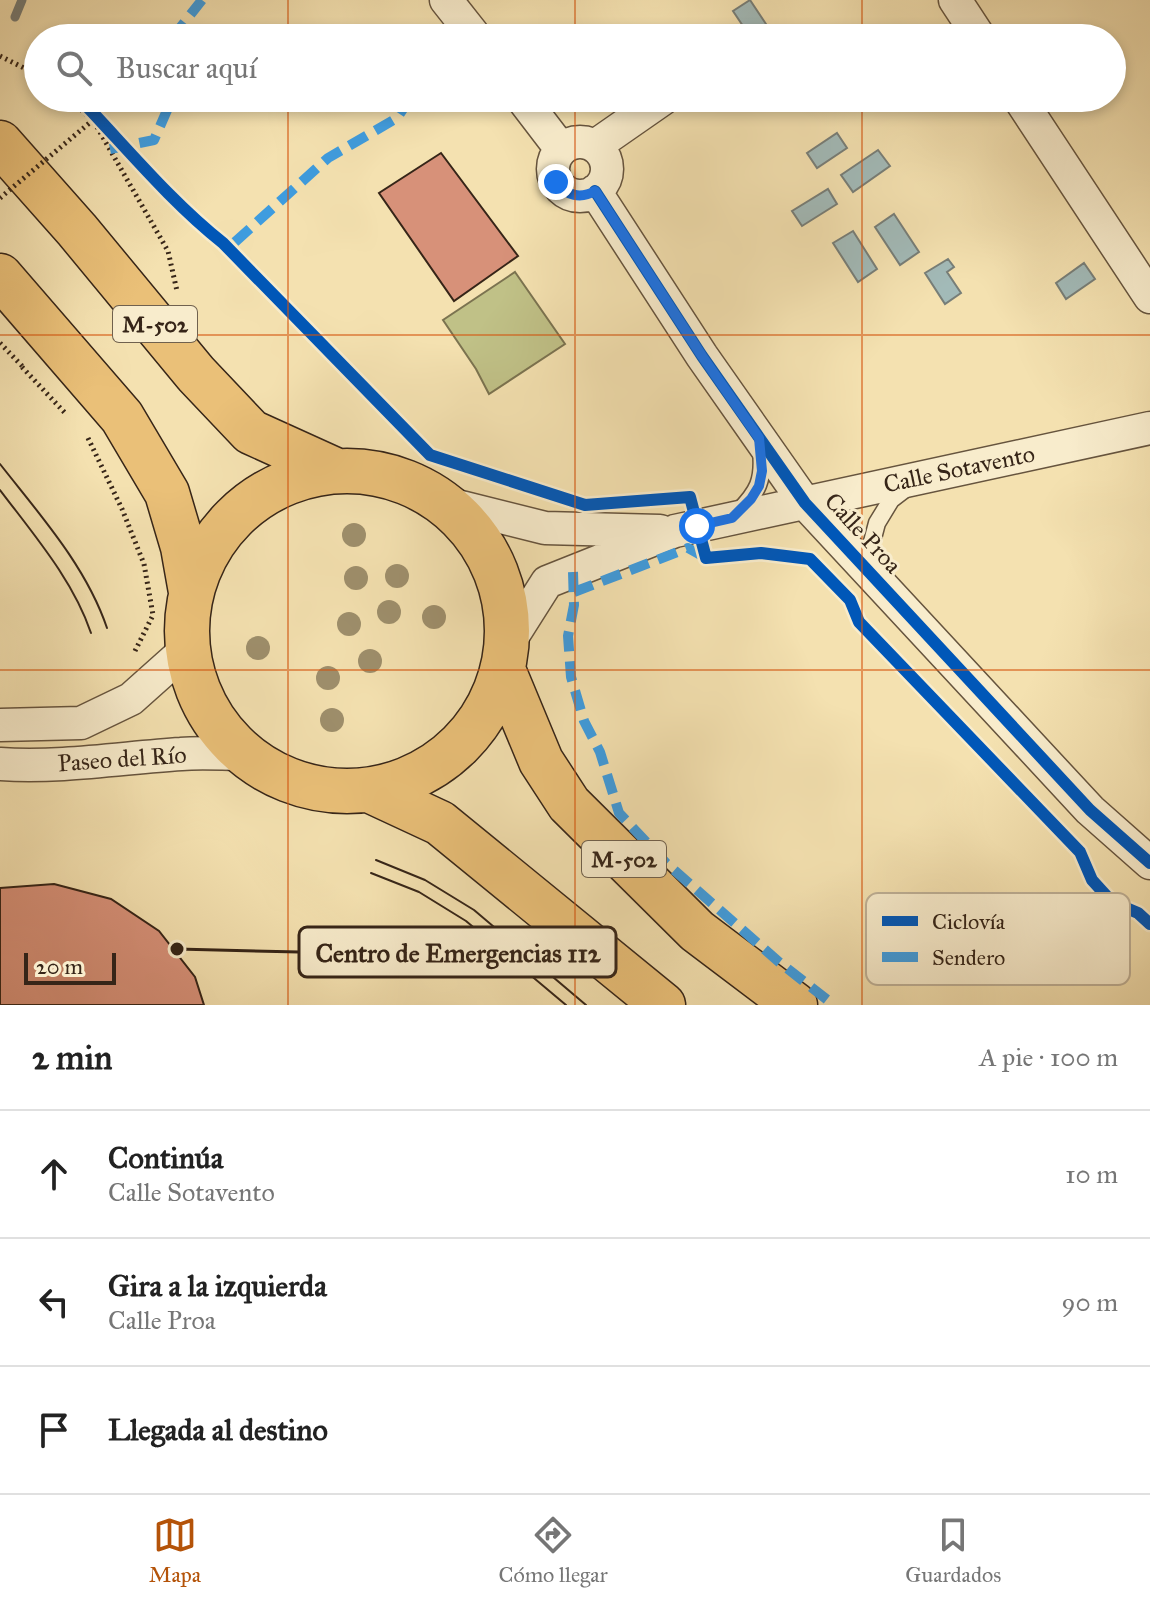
<!DOCTYPE html>
<html lang="es">
<meta charset="utf-8">
<style>
:root{--surface:#fff;--page:#f2f2f2;--text:#222;--muted:#767676;--line:#e0e0e0;--accent:#b45309}
body{margin:0;font-family:"IM FELL Great Primer",serif;background:var(--page);color:var(--text)}
.scale{position:absolute;left:24px;bottom:20px;width:92px;box-sizing:border-box;padding-left:8px;border:4px solid #362518;border-top:0;font-size:22px;line-height:28px;white-space:nowrap;color:#362518;-webkit-text-stroke:6px #f8eccc;paint-order:stroke}
.stop{position:absolute;width:24px;height:24px;margin:-18px;border:6px solid #1a73e8;border-radius:50%;background:#fff}
.stop.end{background:#1a73e8;border-color:#fff;box-shadow:0 2px 8px #0008}
.list{margin:0;padding:0;list-style:none}
h2{display:flex;justify-content:space-between;align-items:center;height:104px;margin:0;padding:0 32px;font-size:34px}
h2 small{font-size:26px;font-weight:400;color:var(--muted)}
.list li{display:grid;grid-template-columns:52px 1fr auto;gap:24px;align-items:center;box-sizing:border-box;height:128px;padding:0 32px;border-top:2px solid var(--line)}
.list b{display:block;font-size:30px;white-space:nowrap}
.list p{margin:0;font-size:26px;white-space:nowrap;color:var(--muted)}
.list em{font-size:26px;font-style:normal;color:var(--muted)}
.icon{flex:none;width:44px;height:44px;fill:none;stroke:currentColor;stroke-width:2;stroke-linecap:round;stroke-linejoin:round}
.map{position:relative;flex:none;width:1150px;height:1005px;overflow:hidden}
.search{position:absolute;background:var(--surface);box-shadow:0 4px 12px #0003;left:24px;right:24px;top:24px;height:88px;display:flex;align-items:center;gap:20px;box-sizing:border-box;padding:0 28px;border-radius:44px;color:var(--muted);font-size:30px}
.sheet{height:488px;background:var(--surface)}
nav{display:flex;justify-content:space-around;align-items:center;box-sizing:border-box;height:112px;border-top:2px solid var(--line);background:var(--surface);font-size:22px;color:var(--muted)}
nav a{display:grid;justify-items:center;gap:4px}
nav .on{color:var(--accent)}
.map>svg:first-child{display:block}
</style>
<div class="map">
<svg width="1150" height="1005" viewBox="0 0 1150 1005">
<rect width="100%" height="100%" fill="#f4e1b0"/>
<filter id="stains"><feTurbulence type="fractalNoise" baseFrequency=".0025" numOctaves="4"/><feColorMatrix values="0 0 0 0 .2 0 0 0 0 .09 0 0 0 0 .02 0 0 0 .5 -.17"/></filter>
<radialGradient id="worn" r=".72"><stop offset=".6" stop-color="#630" stop-opacity="0"/><stop offset="1" stop-color="#630" stop-opacity=".3"/></radialGradient>
<path fill="#c0c187" stroke="#7b7350" stroke-width="2" d="M515,272L565,344L489,394L476,369L443,320Z"/>
<path fill="#a2bab8" stroke="#777e78" stroke-width="2" d="M750,0L774,36L770,38H751L733,11Z
M837,133L847,148L817,168L807,153Z
M878,150L890,166L853,192L841,175Z
M828,189L837,204L802,226L792,211Z
M894,214L919,252L900,265L875,227Z
M853,231L877,269L858,282L833,243Z
M948,259L954,267L947,272L961,293L945,304L925,273Z
M1084,263L1095,279L1066,299L1056,283Z"/>
<g fill="none" stroke-linecap="round" stroke-linejoin="round">
<path stroke="#777e78" stroke-width="9" d="M15,17L22,0"/>
</g>
<path fill="#d79179" stroke="#362518" stroke-width="2" d="M441,153L518,256L454,301L379,193Z
M54,884L111,899L159,931L195,977L204,1005H0V888Z"/>
<g fill="none" stroke-linecap="round" stroke-linejoin="round">
<g stroke="#66543e" stroke-width="19">
<path id="service" d="M738,512C758,492 764,480 761,451
M865,568L877,523L891,500L908,487"/>
</g>
<g stroke="#66543e" stroke-width="35">
<path id="minor" d="M446,0L476,38
M955,0L980,38
M522,98L561,149
M1019,98L1150,297
M553 169a27 27 0 1 1 54 0a27 27 0 1 1-54 0Z
M595,146L664,98
M595,191L702,356L805,503L1090,810L1150,863
M445,503L545,528L660,531
M509,642L547,582L675,531L1150,428
M0,725L81,723L131,699L187,649
M0,764C60,768 121,758 181,754C202,752 223,754 244,754"/>
</g>
<g stroke="#362518" stroke-width="47">
<path id="trunk" d="M0,143L77,230L196,374L251,432L337,471
M0,276L122,417L167,493L183,547L191,592
M187 631a160 160 0 1 1 320 0a160 160 0 1 1-320 0Z
M504,672L541,761L569,804L697,931L795,1005
M369,790L440,823L663,1005"/>
</g>
<path stroke="#362518" stroke-width="5" stroke-dasharray="2 4" stroke-linecap="butt" d="M0,56L38,75
M67,98L93,120L168,251L177,291
M0,343L24,368
M22,367L65,413
M88,438L122,509L144,564L153,615L135,651"/>
<use href="#service" stroke="#f8eccc" stroke-width="16"/>
<use href="#minor" stroke="#f8eccc" stroke-width="32"/>
<use href="#trunk" stroke="#eac078" stroke-width="44"/>
<path stroke="#362518" stroke-width="2" d="M0,464C40,515 86,566 107,628
M0,490C34,535 73,580 91,633
M376,860L425,880L474,910L586,1005
M371,873L419,892L466,921L566,1005"/>
<path stroke="#362518" stroke-width="5" stroke-dasharray="2 4" stroke-linecap="butt" d="M0,198L93,120"/>
<path stroke="#3e9cdf" stroke-width="10" stroke-dasharray="20 10" stroke-linecap="butt" d="M172,38L202,0
M110,149L154,140L168,108V98
M235,242L328,158L397,118L405,106L415,98
M573,572L574,605L568,636L571,677L584,721L600,752L619,813L666,863L779,962L834,1005
M574,592L688,548L706,558"/>
<g stroke="#f8eccc" stroke-width="17">
<path id="cycleway" d="M79,98C125,146 171,202 223,243L430,455L585,505L690,497L706,558L761,553L810,559L850,600L859,622L1080,852L1092,880L1112,902L1138,913L1150,924
M595,191L702,356L805,503L1090,810L1150,863"/>
</g>
<use href="#cycleway" stroke="#0057b8" stroke-width="12"/>
</g>
<g fill="#9e8f6c">
<circle cx="354" cy="535" r="12"/>
<circle cx="397" cy="576" r="12"/>
<circle cx="356" cy="578" r="12"/>
<circle cx="389" cy="612" r="12"/>
<circle cx="434" cy="617" r="12"/>
<circle cx="349" cy="624" r="12"/>
<circle cx="258" cy="648" r="12"/>
<circle cx="370" cy="661" r="12"/>
<circle cx="328" cy="678" r="12"/>
<circle cx="332" cy="720" r="12"/>
</g>
<g fill="none" stroke-linecap="round" stroke-linejoin="round">
<path stroke="#1a73e8" stroke-width="10" d="M556,182C566,196 581,199 595,191L702,356L759,438L762,471L759,486L751,499L732,518L697,526"/>
</g>
<path fill="none" stroke="#d6540d" stroke-width="2" stroke-opacity="0.55" d="M288,0V38M575,0V38M862,0V38M288,98V1005M575,98V1005M862,98V1005M0,335H1150M0,670H1150"/>
<g text-anchor="middle" dominant-baseline="central" stroke-width="6" stroke-linejoin="round" paint-order="stroke">
<g fill="#f8eccc" stroke="#70614e" stroke-width="2">
<rect x="113" y="306" width="84" height="36" rx="6"/>
<rect x="582" y="841" width="84" height="36" rx="6"/>
</g>
<g font-size="22" font-weight="bold" fill="#362518">
<text x="155" y="324">M-502</text>
<text x="624" y="859">M-502</text>
</g>
<g font-size="24" fill="#362518" stroke="#f8eccc">
<text transform="translate(959 469) rotate(-12)">Calle Sotavento</text>
<text transform="translate(863 533) rotate(47)">Calle Proa</text>
<text transform="translate(122 759) rotate(-4)">Paseo del Río</text>
</g>
</g>
<rect x="866" y="893" width="264" height="92" rx="12" fill="#f8eccc" stroke="#beb096" stroke-width="2"/>
<rect x="882" y="916" width="36" height="10" fill="#0057b8"/>
<rect x="882" y="952" width="36" height="10" fill="#3e9cdf"/>
<g font-size="22" fill="#362518">
<text x="932" y="929">Ciclovía</text>
<text x="932" y="965">Sendero</text>
</g>
<path fill="none" stroke="#362518" stroke-width="3" d="M177 949L299 952"/>
<circle fill="#362518" stroke="#f8eccc" stroke-width="3" cx="177" cy="949" r="8"/>
<rect fill="#f8eccc" stroke="#362518" stroke-width="3" x="299" y="927" width="317" height="50" rx="8"/>
<g font-size="26" text-anchor="middle" font-weight="bold" fill="#362518">
<text x="458" y="962">Centro de Emergencias 112</text>
</g>
<rect width="100%" height="100%" filter="url(#stains)"/>
<rect width="100%" height="100%" fill="url(#worn)"/>
</svg>
<div class="scale">20 m</div>
<div class="stop" style="left:697px;top:526px"></div>
<div class="stop end" style="left:556px;top:182px"></div>
<div class="search"><svg class="icon" aria-label="search" viewBox="0 0 24 24"><circle cx="10" cy="10" r="6"/><path d="M15 15l6 6"/></svg>Buscar aquí</div>
</div>
<section class="sheet">
<h2>2 min<small>A pie · 100 m</small></h2>
<ul class="list">
<li><svg class="icon" aria-label="ahead" viewBox="0 0 24 24"><path d="M12 20V5M6 11l6-6 6 6"/></svg><div><b>Continúa</b><p>Calle Sotavento</p></div><em>10 m</em></li>
<li><svg class="icon" aria-label="left" viewBox="0 0 24 24"><path d="M17 20v-9H6M10 6l-5 5 5 5"/></svg><div><b>Gira a la izquierda</b><p>Calle Proa</p></div><em>90 m</em></li>
<li><svg class="icon" aria-label="arrive" viewBox="0 0 24 24"><path d="M6 21V4h12l-3 4 3 4H6"/></svg><div><b>Llegada al destino</b></div></li>
</ul>
</section>
<nav>
<a class="on"><svg class="icon" aria-label="map" viewBox="0 0 24 24"><path d="M3 6l6-2 6 2 6-2v14l-6 2-6-2-6 2zM9 4v14M15 6v14"/></svg>Mapa</a>
<a><svg class="icon" aria-label="directions" viewBox="0 0 24 24"><path d="M12 3l9 9-9 9-9-9zM9 14v-3h6M13 9l2 2-2 2"/></svg>Cómo llegar</a>
<a><svg class="icon" aria-label="saved" viewBox="0 0 24 24"><path d="M7 4h10v16l-5-4-5 4z"/></svg>Guardados</a>
</nav>
